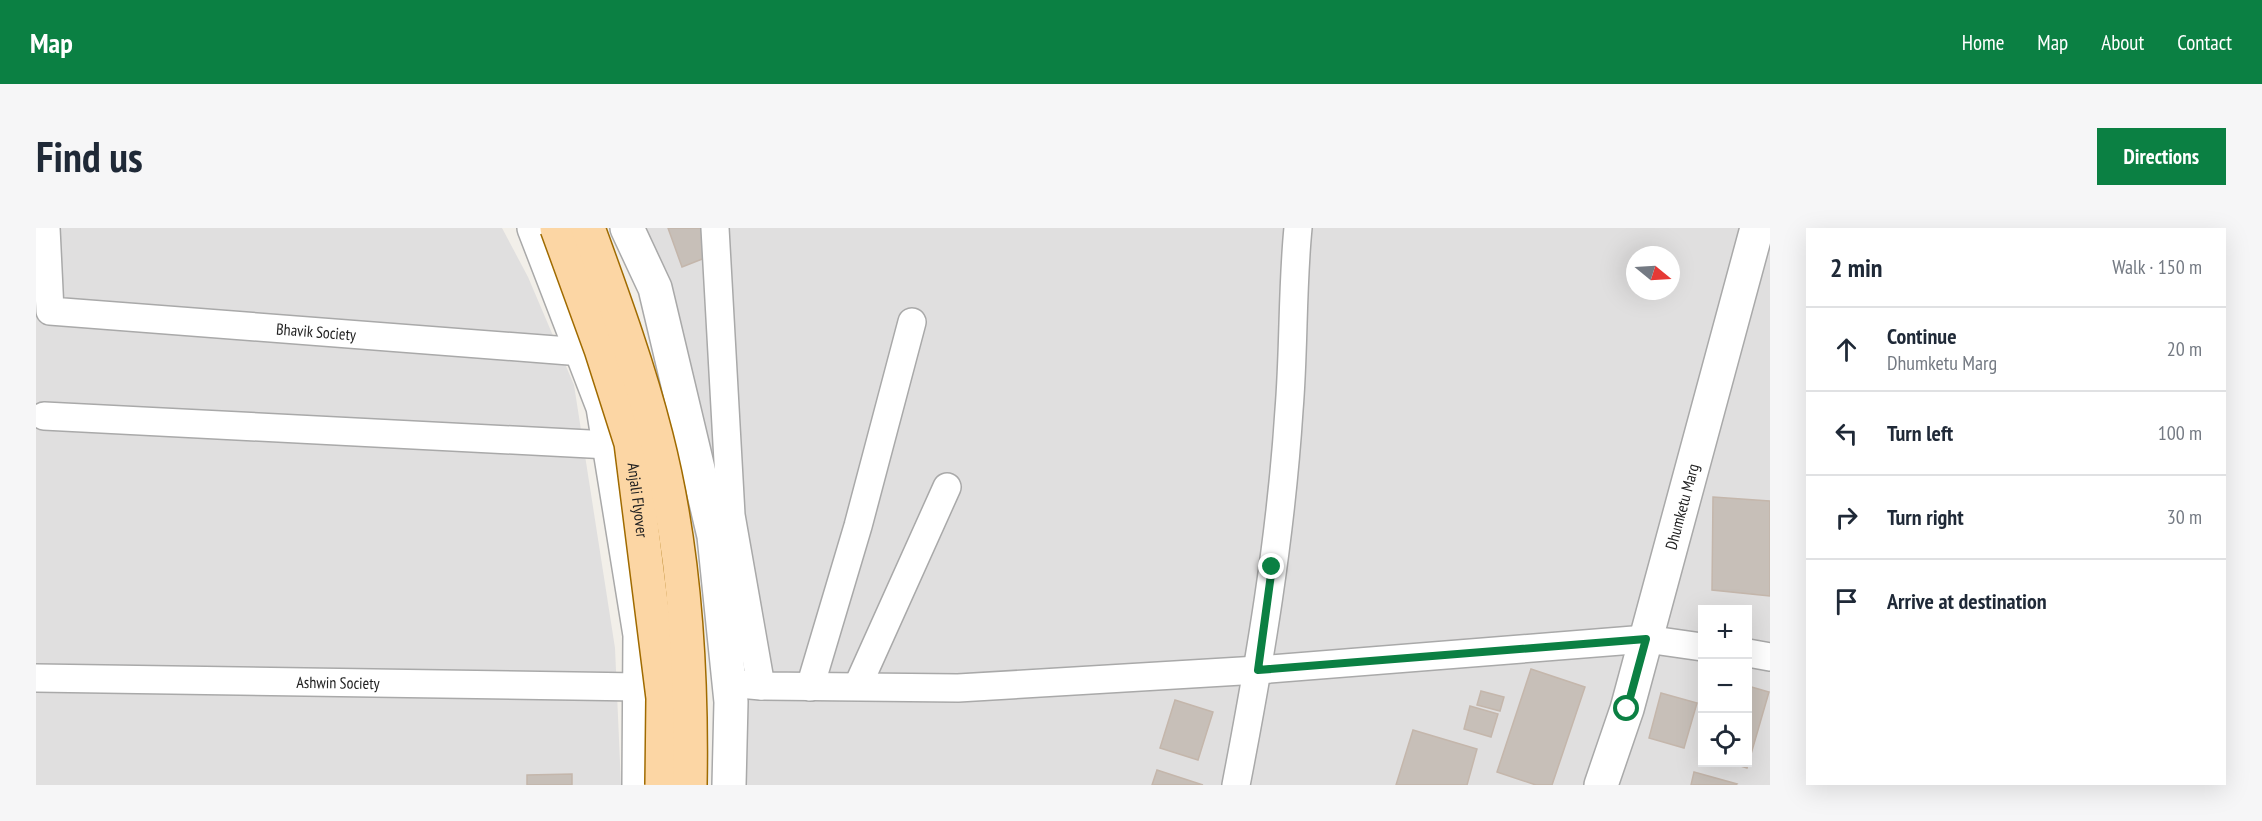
<!DOCTYPE html>
<meta charset="utf-8">
<style>
:root{--surface:#fff;--page:#f6f6f7;--text:#1f2937;--muted:#747a83;--line:#e0e1e3;--accent:#0b8043}
body{margin:0;font-family:"PT Sans Narrow",sans-serif;background:var(--page);color:var(--text)}
.controls{position:absolute;right:18px;bottom:18px;display:grid;overflow:hidden;border-radius:0px;box-shadow:0 6px 24px #0002}
.controls button{width:54px;height:54px;display:grid;place-items:center;padding:0;border:0;border-bottom:2px solid var(--line);background:var(--surface);color:var(--text);font:30px sans-serif}
.compass{position:absolute;left:1590px;top:18px;width:54px;height:54px;border-radius:50%;background:var(--surface);box-shadow:0 6px 24px #0002;rotate:108deg}
.stop{position:absolute;width:18px;height:18px;margin:-14px;border:4px solid #0b8043;border-radius:50%;background:#fff}
.stop.end{background:#0b8043;border-color:#fff;box-shadow:0 2px 6px #0008}
.list{margin:0;padding:0;list-style:none}
h2{display:flex;justify-content:space-between;align-items:center;height:78px;margin:0;padding:0 24px;font-size:26px}
h2 small{font-size:20px;font-weight:400;color:var(--muted)}
.list li{display:grid;grid-template-columns:39px 1fr auto;gap:18px;align-items:center;box-sizing:border-box;height:84px;padding:0 24px;border-top:2px solid var(--line)}
.list b{display:block;font-size:22px;white-space:nowrap}
.list p{margin:0;font-size:20px;white-space:nowrap;color:var(--muted)}
.list em{font-size:20px;font-style:normal;color:var(--muted)}
.icon{flex:none;width:33px;height:33px;fill:none;stroke:currentColor;stroke-width:2;stroke-linecap:round;stroke-linejoin:round}
.map{position:relative;flex:none;width:1734px;height:557px;overflow:hidden;border-radius:0px}
header{display:flex;align-items:center;gap:36px;box-sizing:border-box;height:84px;padding:0 30px;background:var(--accent);color:#fff}
header strong{font-size:28px}
nav{display:flex;gap:33px;margin-inline-start:auto;font-size:21px}
.intro{display:flex;align-items:center;justify-content:space-between;box-sizing:border-box;height:144px;padding:0 36px}
h1{margin:0;font-size:42px}
.button{padding:15px 27px;border-radius:0px;background:var(--accent);color:#fff;font-size:21px;font-weight:700}
main{display:flex;gap:36px;padding:0 36px}
aside{flex:1;background:var(--surface);border-radius:0px;box-shadow:0 6px 24px #0002}
.map>svg:first-child{display:block}
</style>
<header>
<strong>Map</strong>
<nav><a>Home</a><a>Map</a><a>About</a><a>Contact</a></nav>
</header>
<div class="intro"><h1>Find us</h1><a class="button">Directions</a></div>
<main>
<div class="map">
<svg width="1734" height="557" viewBox="0 0 1734 557">
<rect width="100%" height="100%" fill="#f2efe9"/>
<path fill="#e0dfdf" fill-rule="evenodd" d="M0,0H466L492,49L538,157L579,420L585,557H0Z
M597,0H1734V557H696L698,502ZM1599,27H1635V63H1599ZM1666,382H1712V534H1666Z"/>
<path fill="#c7bfb8" stroke="#c4b6ab" stroke-width="1.5" d="M632,0H671L674,28L646,39Z
M1677,269L1734,273V368L1676,362Z
M1495,441L1549,459L1516,557H1500L1461,544Z
M1712,458L1733,464L1711,540L1692,534H1712Z
M1445,463L1468,469L1464,483L1441,477Z
M1625,465L1661,475L1648,520L1613,510Z
M1139,472L1177,484L1162,532L1124,520Z
M1434,478L1462,486L1455,509L1428,501Z
M1377,502L1441,521L1431,557H1360Z
M1121,542L1167,557H1116Z
M1658,544L1701,556L1700,557H1655Z
M536,546V557H491V547Z"/>
<g fill="none" stroke-linecap="round" stroke-linejoin="round">
<g stroke="#a9a9a9" stroke-width="30">
<g id="minor">
<path id="s1" d="M10,0L14,83L546,124"/>
<path d="M679,0L695,287L725,458"/>
<path d="M8,188L573,217"/>
<path d="M1712,425L1734,429"/>
<path id="s2" d="M0,450L603,459"/>
<path d="M692,455L725,458L922,460L1222,442L1610,411L1666,419"/>
<path d="M822,457L911,259"/>
<path d="M774,459L822,298L876,94"/>
<path d="M1200,557C1224,433 1245,308 1253,182C1258,122 1256,61 1262,0"/>
</g>
</g>
<g stroke="#a9a9a9" stroke-width="36">
<g id="tertiary">
<path d="M498,0L567,179L604,407L603,557"/>
<path d="M591,0L619,60L678,308L695,474L693,557"/>
<path id="s3" d="M1565,557L1591,481L1721,0"/>
</g>
</g>
<use href="#minor" stroke="#fff" stroke-width="27"/>
<use href="#tertiary" stroke="#fff" stroke-width="33"/>
<g stroke="#a06b00" stroke-width="36" stroke-linecap="butt">
<g id="primary-bridge">
<path id="s4" d="M521,0L565,121L595,215L627,470L626,557"/>
<path d="M552,0C577,69 602,137 620,208C649,321 656,441 654,557"/>
</g>
</g>
<use href="#primary-bridge" stroke="#fcd6a4" stroke-width="33"/>
</g>
<g fill="none" stroke-linecap="round" stroke-linejoin="round">
<path stroke="#0b8043" stroke-width="8" d="M1236,339L1222,442L1610,411L1591,481"/>
</g>
<g text-anchor="middle" dominant-baseline="central" stroke-width="4.5" stroke-linejoin="round" paint-order="stroke">
<g font-size="16" fill="#222" stroke="#fff">
<text stroke="none"><textPath href="#s1" startOffset="350">Bhavik Society</textPath></text>
<text stroke="none"><textPath href="#s4" startOffset="285">Anjali Flyover</textPath></text>
<text stroke="none"><textPath href="#s3" startOffset="290">Dhumketu Marg</textPath></text>
<text stroke="none"><textPath href="#s2" startOffset="302">Ashwin Society</textPath></text>
</g>
</g>
</svg>
<div class="controls">
<button>+</button>
<button>−</button>
<button><svg class="icon" aria-label="locate" viewBox="0 0 24 24"><circle cx="12" cy="12" r="6"/><path d="M12 2v4M12 18v4M2 12h4M18 12h4"/></svg></button>
</div>
<svg class="compass" viewBox="-18 -18 36 36"><path d="M0-13l5 13h-10z" fill="#e53935"/><path d="M0 13l5-13h-10z" fill="#747a83"/></svg>
<div class="stop" style="left:1591px;top:481px"></div>
<div class="stop end" style="left:1236px;top:339px"></div>
</div>
<aside>
<h2>2 min<small>Walk · 150 m</small></h2>
<ul class="list">
<li><svg class="icon" aria-label="ahead" viewBox="0 0 24 24"><path d="M12 20V5M6 11l6-6 6 6"/></svg><div><b>Continue</b><p>Dhumketu Marg</p></div><em>20 m</em></li>
<li><svg class="icon" aria-label="left" viewBox="0 0 24 24"><path d="M17 20v-9H6M10 6l-5 5 5 5"/></svg><div><b>Turn left</b></div><em>100 m</em></li>
<li><svg class="icon" aria-label="right" viewBox="0 0 24 24"><path d="M7 20v-9h11M14 6l5 5-5 5"/></svg><div><b>Turn right</b></div><em>30 m</em></li>
<li><svg class="icon" aria-label="arrive" viewBox="0 0 24 24"><path d="M6 21V4h12l-3 4 3 4H6"/></svg><div><b>Arrive at destination</b></div></li>
</ul>
</aside>
</main>
